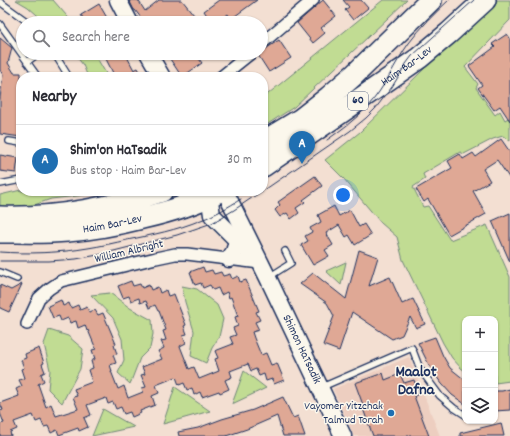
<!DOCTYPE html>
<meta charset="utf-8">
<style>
:root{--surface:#fff;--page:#f7f7f7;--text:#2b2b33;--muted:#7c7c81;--line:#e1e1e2;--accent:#1f6fb2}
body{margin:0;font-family:Dekko,sans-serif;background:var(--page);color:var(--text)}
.controls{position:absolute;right:12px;bottom:12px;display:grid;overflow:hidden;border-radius:8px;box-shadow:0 1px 3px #0004}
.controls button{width:36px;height:36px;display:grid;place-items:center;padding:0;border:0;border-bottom:1px solid var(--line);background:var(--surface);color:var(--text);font:20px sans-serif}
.you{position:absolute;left:343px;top:195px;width:14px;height:14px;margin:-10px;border:3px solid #fff;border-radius:50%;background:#1a73e8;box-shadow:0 0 0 6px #1a73e833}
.badge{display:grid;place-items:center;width:26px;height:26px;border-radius:50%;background:var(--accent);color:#fff;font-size:13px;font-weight:700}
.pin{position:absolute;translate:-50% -33px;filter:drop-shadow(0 1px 2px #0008)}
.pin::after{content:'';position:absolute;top:21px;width:14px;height:12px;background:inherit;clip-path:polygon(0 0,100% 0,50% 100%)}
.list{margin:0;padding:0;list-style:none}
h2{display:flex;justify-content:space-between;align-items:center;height:52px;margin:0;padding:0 16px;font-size:17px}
h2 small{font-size:13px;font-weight:400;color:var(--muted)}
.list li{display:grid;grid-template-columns:26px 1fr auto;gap:12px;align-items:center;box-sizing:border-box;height:72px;padding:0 16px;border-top:1px solid var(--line)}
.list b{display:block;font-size:15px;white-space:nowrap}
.list p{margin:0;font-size:13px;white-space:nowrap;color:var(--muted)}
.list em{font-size:13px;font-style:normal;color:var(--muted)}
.icon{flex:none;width:22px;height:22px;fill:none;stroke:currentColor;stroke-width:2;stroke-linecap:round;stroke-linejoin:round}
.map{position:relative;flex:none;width:510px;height:436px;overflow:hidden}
.search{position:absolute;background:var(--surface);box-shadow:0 1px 3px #0004;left:16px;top:16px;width:252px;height:44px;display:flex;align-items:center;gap:10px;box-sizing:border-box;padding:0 14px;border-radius:22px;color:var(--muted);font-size:15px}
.panel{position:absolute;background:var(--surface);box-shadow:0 1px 3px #0004;left:16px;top:72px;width:252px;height:124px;border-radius:16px}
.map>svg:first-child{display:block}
</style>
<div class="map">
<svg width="510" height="436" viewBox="0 0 510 436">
<rect width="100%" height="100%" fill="#f3dfd2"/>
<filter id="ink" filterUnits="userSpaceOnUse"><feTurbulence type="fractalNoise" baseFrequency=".025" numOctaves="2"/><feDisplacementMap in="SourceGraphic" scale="8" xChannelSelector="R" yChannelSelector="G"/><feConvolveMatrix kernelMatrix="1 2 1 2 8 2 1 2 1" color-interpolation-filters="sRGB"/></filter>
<g filter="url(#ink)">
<path fill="#edcec0" d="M409,357L440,436H354L333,389Z"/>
<path fill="#c1dc93" stroke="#6e8678" d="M16,0H53L73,23H46L28,7Z
M383,0H407L294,107L263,127V98Z
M494,0H510V20L465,67L478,84L476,88L495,115L500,111L505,120L510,117V141L503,136L493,139L464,154L460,152L423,174L425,179L413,187L423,207L428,206L450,240L487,225L510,277V381L495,383V319H465V371L461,368L452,358L443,343L403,260L397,237L381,223L344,179L325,160L360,132Z
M74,53H94L108,77H88L83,65Z
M21,190V191H113L111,192L51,199L26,208L0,206V195Z
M346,262L341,285L326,271Z
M182,286L197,289L217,305L223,319L219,337L212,348L206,363L191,356L194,331L185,302Z
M110,293L130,308L152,320L153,334L150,348L140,358L130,384L118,373L124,360L122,339L113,318L91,295Z
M49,330L68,336L83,349L80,369L62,403L48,389L50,370L44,344Z
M244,371L266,388L232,404Z
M175,387L210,411L163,424Z
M103,409L134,427L92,436Z"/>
<path fill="#dfa895" stroke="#1b2f5e" d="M129,0H138L145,11L159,0H182L194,15L184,23H145L135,10H134Z
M219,0H257L231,19L228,14L216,23H212L204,11Z
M323,0L336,16L321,28L325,33L313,43L297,23Z
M343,0H361L368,8L353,20L345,10L349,7Z
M99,4L110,23H86L81,15Z
M507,34L510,38V121L500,106L494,110L478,88L482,85L469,66L495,47L492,44Z
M0,38L12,48L8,63L14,73H21V137L0,134V98L3,75L0,70Z
M279,40L291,58L269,72L258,55V54L261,53V52Z
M103,53H125L134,70L138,68L143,77H115Z
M166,53H195L202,63L182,77Z
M501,139L510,152V179L497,160L483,169L490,181L473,191L486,214L449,235L428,199L424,202L416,189L452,168L448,161L460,154L463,159L473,153L476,157Z
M0,155L18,158L16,173L0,171Z
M315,176L322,186L303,200L305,202L296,208L299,213L291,219L287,213L280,217L275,210L280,205L278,202Z
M334,206L339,216L350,210L359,227L364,224L371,235L355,245L349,235L346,237L339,225L326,233L333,245L325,250L329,256L313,265L301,245L308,241L305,236L312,232L310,228L321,222L318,215Z
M510,213V262L492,221Z
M359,250L378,257L369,286L390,277L402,304L413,299L425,324L416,328L410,317L402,335L392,339L352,312L339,351L323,345L334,316L327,303L300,284L313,273L346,299Z
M203,267L205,272L212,270L214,274L221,272L223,276L230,274L232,279L238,276L240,282L246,280L259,311L256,312L260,320L255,322L259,330L252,332L254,338L261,355L266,353L271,365L277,363L284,380L274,384L272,379L266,381L264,374L259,376L256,369L251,371L248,364L230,371L232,377L225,380L229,389L220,393L219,391L202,397L200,392L194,395L192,388L187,390L184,383L179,385L176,377L156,385L159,393L152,396L155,405L140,411L141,413L132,417L130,412L124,414L121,407L116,409L113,402L108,404L106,398L87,405L91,415L84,418L88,427L79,431L78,428L59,435L57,430L51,433L48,426L44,427L41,420L36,422L33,415L14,422L17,429L10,432L11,436H0V424L4,423L0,413V411L3,410L0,403L19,396L16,389L22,386L19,380L24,378L21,369L24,368L21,360L26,358L25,354L39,348L44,363L42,364L45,372L41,374L44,381L38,384L46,407L51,404L56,416L78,409L73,397L77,396L74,389L92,382L88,370L93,368L91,361L95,359L92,350L96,349L88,330L87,331L85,325L78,328L76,321L70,323L68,318L61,321L59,316L53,318L48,306L61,300L63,306L69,303L71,308L78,305L80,310L87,307L89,312L95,310L98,315L103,313L116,344L114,345L117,354L113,355L116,363L110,365L112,371H111L118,389L124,386L128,398L143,392L142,388L146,387L141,375L145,374L142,367L162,359L158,351L164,348L161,341L166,340L163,331L166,330L159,311H158L155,305L149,308L146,301L140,303L139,298L131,301L129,296L123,298L118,286L131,281L133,286L140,284L142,288L149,285L151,290L158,287L160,293L166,290L168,296L174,294L186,325L184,326L187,334L183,335L186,343L180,346L189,369L194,367L199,379L219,371L215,359L218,358L215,351L233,344L230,337L236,335L233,328L238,326L235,317L238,316L231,297L229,298L227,292L221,295L218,288L213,290L210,285L203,288L201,283L195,285L190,272Z
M22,284L9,312L0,308V285L11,290Z
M435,337L443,356L450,368L465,380V404L452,395L442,384L432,371L418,343Z
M383,373L385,380L400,374L404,383L414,380L419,394L414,396L429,436H373L362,406L363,405L355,383Z
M510,389V410L495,411V391H502Z
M283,397L293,418L298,416L305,436H283L277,416L247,429L226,436H179L178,432L198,428L222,419L253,410Z
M501,423L504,436H460V433Z"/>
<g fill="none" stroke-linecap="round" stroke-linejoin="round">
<g stroke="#1b2f5e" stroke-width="8">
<path id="lane" d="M0,2L29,23
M0,24L38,77
M54,53L69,77
M27,62L39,53
M9,141L21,143
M0,184L21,180
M173,191L186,199
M186,191L199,193
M0,272L17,279
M269,277L291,263L285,251
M322,387L412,348L420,369L440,396L454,408L465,415"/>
</g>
<g stroke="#1b2f5e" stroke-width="14">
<path id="street" d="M261,44L313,0
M221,77L251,53
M27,324L39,298L49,289L61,281L156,258L175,254H187L260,263"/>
</g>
<g stroke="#1b2f5e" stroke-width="19">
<g id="secondary">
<path d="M118,0L130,23"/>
<path d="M148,53L162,77"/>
<path d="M212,191L210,201L212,215L253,256"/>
<path id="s1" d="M225,191L268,278L343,436"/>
<path d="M229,259L234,252L237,241"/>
</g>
</g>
<g stroke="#1b2f5e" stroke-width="24">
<g id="highway">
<path d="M263,142L301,119L329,97L354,75L431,0"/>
<path id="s2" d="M263,166L340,113L419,58L449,33L485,0"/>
<path d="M0,217C55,219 110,208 162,191"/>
<path id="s3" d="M0,232C22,232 45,233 67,231C93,229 118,224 142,218C169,212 195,204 220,191"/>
</g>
</g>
<use href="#lane" stroke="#fbf7ec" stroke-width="5.5"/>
<use href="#street" stroke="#fbf7ec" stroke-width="11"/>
<use href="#secondary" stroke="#fbf7ec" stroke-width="16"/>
<use href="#highway" stroke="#fbf7ec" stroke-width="21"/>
<path stroke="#1b2f5e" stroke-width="1" d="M327,140C341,130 355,120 367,107C385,88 394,64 409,43C421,27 435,13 449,0
M263,191L350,131L366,118L375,109L392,87L406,64L412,56L474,0
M0,252C29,254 59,253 88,248C101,246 114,243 127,240C152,235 177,230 201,220C215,215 228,207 241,199
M0,261H49L76,259L98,255L177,235L212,223L234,210L262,191"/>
</g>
</g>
<circle fill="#1f6fb2" stroke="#fbf7ec" stroke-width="1.5" cx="391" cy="413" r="4"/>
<g text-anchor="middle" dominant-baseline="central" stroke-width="3" stroke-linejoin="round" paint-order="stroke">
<rect fill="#fbf7ec" stroke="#5e6b89" stroke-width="1" x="348" y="92" width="20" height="18" rx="3"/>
<g font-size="11" font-weight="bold" fill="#1b2f5e">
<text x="358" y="101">60</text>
</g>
<g font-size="12" fill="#1b2f5e" stroke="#fbf7ec">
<text stroke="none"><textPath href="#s2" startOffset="175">Haim Bar-Lev</textPath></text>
<text stroke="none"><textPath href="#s3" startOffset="113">Haim Bar-Lev</textPath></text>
<text transform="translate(129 252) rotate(-13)">William Albright</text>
<text stroke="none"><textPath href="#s1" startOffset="176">Shimon HaTsadik</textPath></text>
</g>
<g font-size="12" fill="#1b2f5e" stroke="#fbf7ec" text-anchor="end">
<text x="383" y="406">Vayomer Yitzchak<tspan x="383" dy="14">Talmud Torah</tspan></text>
</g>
<g font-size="16" font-weight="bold" fill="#1b2f5e" stroke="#fbf7ec">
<text x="416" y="372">Maalot<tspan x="416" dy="18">Dafna</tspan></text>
</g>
</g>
</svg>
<div class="controls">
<button>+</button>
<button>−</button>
<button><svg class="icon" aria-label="layers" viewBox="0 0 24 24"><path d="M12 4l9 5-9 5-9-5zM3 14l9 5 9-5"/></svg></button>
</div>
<div class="you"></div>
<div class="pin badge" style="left:302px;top:164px">A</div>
<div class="search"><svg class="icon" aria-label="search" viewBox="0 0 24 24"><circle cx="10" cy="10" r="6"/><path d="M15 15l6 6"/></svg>Search here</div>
<section class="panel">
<h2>Nearby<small></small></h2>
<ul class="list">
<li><span class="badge">A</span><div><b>Shim'on HaTsadik</b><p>Bus stop · Haim Bar-Lev</p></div><em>30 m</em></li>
</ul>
</section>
</div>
